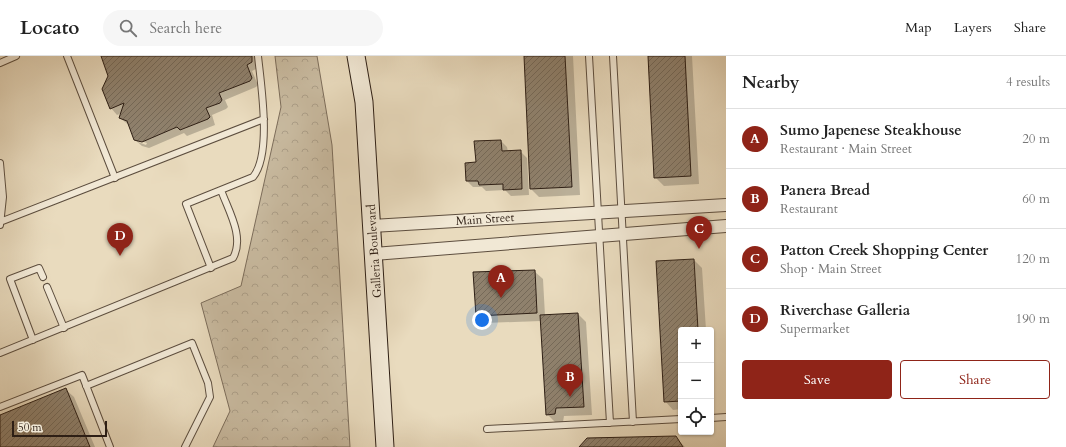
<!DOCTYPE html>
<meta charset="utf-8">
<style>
:root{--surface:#fff;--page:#f6f6f6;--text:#222;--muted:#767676;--line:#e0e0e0;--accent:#8f2418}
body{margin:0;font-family:Cardo,serif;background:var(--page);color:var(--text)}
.controls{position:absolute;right:12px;bottom:12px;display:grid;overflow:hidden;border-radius:4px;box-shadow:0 1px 3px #0004}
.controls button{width:36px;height:36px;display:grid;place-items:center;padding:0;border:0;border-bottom:1px solid var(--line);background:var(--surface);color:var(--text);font:20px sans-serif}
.scale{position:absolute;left:12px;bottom:10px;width:95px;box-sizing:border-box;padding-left:4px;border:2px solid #2e1f15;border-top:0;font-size:11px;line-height:14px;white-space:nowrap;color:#2e1f15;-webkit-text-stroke:3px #f1e8d5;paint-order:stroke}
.you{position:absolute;left:482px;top:264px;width:14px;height:14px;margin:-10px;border:3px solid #fff;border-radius:50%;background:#1a73e8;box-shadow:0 0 0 6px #1a73e833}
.badge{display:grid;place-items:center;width:26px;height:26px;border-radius:50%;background:var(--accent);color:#fff;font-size:13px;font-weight:700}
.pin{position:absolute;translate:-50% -33px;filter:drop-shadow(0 1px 2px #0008)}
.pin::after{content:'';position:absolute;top:21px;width:14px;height:12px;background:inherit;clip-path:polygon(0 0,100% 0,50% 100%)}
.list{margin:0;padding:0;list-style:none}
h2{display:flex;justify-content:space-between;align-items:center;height:52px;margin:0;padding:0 16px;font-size:17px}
h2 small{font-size:13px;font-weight:400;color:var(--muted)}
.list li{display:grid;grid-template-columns:26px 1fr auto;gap:12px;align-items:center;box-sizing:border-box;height:60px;padding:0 16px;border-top:1px solid var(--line)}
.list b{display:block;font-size:15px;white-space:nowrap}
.list p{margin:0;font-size:13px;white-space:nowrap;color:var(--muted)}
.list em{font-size:13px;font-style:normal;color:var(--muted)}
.actions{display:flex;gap:8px;padding:12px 16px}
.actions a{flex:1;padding:9px 0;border:1px solid var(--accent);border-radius:4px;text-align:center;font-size:14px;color:var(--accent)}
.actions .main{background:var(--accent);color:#fff}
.icon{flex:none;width:22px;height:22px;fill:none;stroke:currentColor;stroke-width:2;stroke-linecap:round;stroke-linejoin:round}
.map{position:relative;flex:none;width:726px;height:391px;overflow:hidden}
header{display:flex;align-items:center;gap:24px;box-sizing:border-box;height:56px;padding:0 20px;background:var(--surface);border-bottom:1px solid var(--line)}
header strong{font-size:19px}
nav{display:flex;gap:22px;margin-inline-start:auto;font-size:14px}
.search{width:280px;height:36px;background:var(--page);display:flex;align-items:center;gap:10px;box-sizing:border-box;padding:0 14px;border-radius:22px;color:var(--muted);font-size:15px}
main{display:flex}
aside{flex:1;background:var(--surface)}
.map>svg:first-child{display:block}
</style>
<header>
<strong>Locato</strong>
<div class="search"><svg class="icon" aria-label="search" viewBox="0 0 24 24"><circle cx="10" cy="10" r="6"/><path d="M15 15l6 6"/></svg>Search here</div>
<nav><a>Map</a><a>Layers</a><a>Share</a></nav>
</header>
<main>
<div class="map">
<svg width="726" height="391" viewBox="0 0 726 391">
<defs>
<pattern id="forest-crowns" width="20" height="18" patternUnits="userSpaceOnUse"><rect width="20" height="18" fill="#c9bba1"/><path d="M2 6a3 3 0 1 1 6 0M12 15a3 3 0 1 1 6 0" fill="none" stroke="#ada08a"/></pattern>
<pattern id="building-hatch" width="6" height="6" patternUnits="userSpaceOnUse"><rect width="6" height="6" fill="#8f816d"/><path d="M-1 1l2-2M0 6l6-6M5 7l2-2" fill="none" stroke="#756958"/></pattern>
</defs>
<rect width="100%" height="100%" fill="#e9dbbe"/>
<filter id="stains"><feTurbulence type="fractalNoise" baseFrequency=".005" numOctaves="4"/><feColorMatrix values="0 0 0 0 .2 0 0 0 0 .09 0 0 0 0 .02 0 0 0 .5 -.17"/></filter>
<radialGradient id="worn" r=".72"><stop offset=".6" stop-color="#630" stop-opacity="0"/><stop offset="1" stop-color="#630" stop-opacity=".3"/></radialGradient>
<path fill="url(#forest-crowns)" stroke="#7c6d5b" d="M275,0H317L332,89L350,391H213L230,355L201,247L241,230L281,51Z"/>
<path fill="#0003" fill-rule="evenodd" d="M102,0H255L258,12L252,15L258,29L256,31L225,44L228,51L226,53L212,59L215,69L187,80L184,77L149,92L142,90L135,84L130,70L120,62L122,57L117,59L111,52L109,20ZM138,84L147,87L146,89L138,86Z
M525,0H573L580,139L539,141L531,133Z
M649,0H692L699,128L664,130L655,121Z
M501,85L507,91L508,96L520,95L527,102L529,139L511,140L505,134L486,135L482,131H473L467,125L477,107Z
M694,204L702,212L706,274H681V353L673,354L665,345Z
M534,215L543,223L545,260L578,258L586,266L592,359L564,360L563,366H555L547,358L541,265L485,267L477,259Z
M65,333L74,341L95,391H0V360Z
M675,381L685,391H580Z"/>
<path fill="url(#building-hatch)" stroke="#2e1f15" d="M101,0H252V6L247,9L252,22L250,25L219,37L222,44L220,47L206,52L210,61L208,63L180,74L177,71L142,86L134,84L127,65L119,62L124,47L110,53L102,33L108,20Z
M524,0H565L572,131L530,133Z
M648,0H685L691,120L654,122Z
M501,84L502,95L521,94L522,133L503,134V128L479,129L478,125H466L465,107L476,106L474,85Z
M694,203L698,274H681V345L664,346L656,205Z
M535,214L537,257L476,260L473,216Z
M578,257L584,351L556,352L555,358L546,359L540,259Z
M66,332L90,391H0V359Z
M676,380L683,391H579L587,382Z"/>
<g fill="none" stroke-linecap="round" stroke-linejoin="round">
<g stroke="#5d4e3f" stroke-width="8">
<path id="service" d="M67,0L115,122
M589,0L610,367
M613,0L633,366
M0,7L16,0
M0,107L3,141L0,169
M0,166L264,63
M211,212L186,148L253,121C272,98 261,29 258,0
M47,231L64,272
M33,284L10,223L39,212L43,221
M0,297L233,202C245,181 228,154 221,134
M86,330L192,287L208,327L210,341L185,391
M0,351L82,319L110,391
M711,362L726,361
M487,373L681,363"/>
</g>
<g stroke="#5d4e3f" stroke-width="14">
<path id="minor" d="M372,170L726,149
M374,198L726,170"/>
</g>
<g stroke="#2e1f15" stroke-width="19">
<path id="secondary" d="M356,0L364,46L385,391"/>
</g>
<use href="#service" stroke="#f1e8d5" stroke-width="6"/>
<use href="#minor" stroke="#f1e8d5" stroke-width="12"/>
<use href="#secondary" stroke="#f1e8d5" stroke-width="17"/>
</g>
<g text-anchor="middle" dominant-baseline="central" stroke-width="3" stroke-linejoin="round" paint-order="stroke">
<g font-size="12" fill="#2e1f15" stroke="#f1e8d5">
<text transform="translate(485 163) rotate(-4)">Main Street</text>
<text transform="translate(374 195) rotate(-94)">Galleria Boulevard</text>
</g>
</g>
<rect width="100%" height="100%" filter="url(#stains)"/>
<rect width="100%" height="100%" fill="url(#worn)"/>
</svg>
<div class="controls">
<button>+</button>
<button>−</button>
<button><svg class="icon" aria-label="locate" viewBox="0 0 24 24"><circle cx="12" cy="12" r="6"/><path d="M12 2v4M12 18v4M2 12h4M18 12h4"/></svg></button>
</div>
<div class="scale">50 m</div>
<div class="you"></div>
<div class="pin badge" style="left:501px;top:242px">A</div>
<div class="pin badge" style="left:570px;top:341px">B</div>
<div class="pin badge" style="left:699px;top:193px">C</div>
<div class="pin badge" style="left:120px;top:200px">D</div>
</div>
<aside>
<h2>Nearby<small>4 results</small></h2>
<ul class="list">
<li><span class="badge">A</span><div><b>Sumo Japenese Steakhouse</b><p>Restaurant · Main Street</p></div><em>20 m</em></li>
<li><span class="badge">B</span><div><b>Panera Bread</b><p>Restaurant</p></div><em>60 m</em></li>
<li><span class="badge">C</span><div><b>Patton Creek Shopping Center</b><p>Shop · Main Street</p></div><em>120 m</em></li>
<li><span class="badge">D</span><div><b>Riverchase Galleria</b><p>Supermarket</p></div><em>190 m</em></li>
</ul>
<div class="actions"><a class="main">Save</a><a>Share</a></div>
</aside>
</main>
